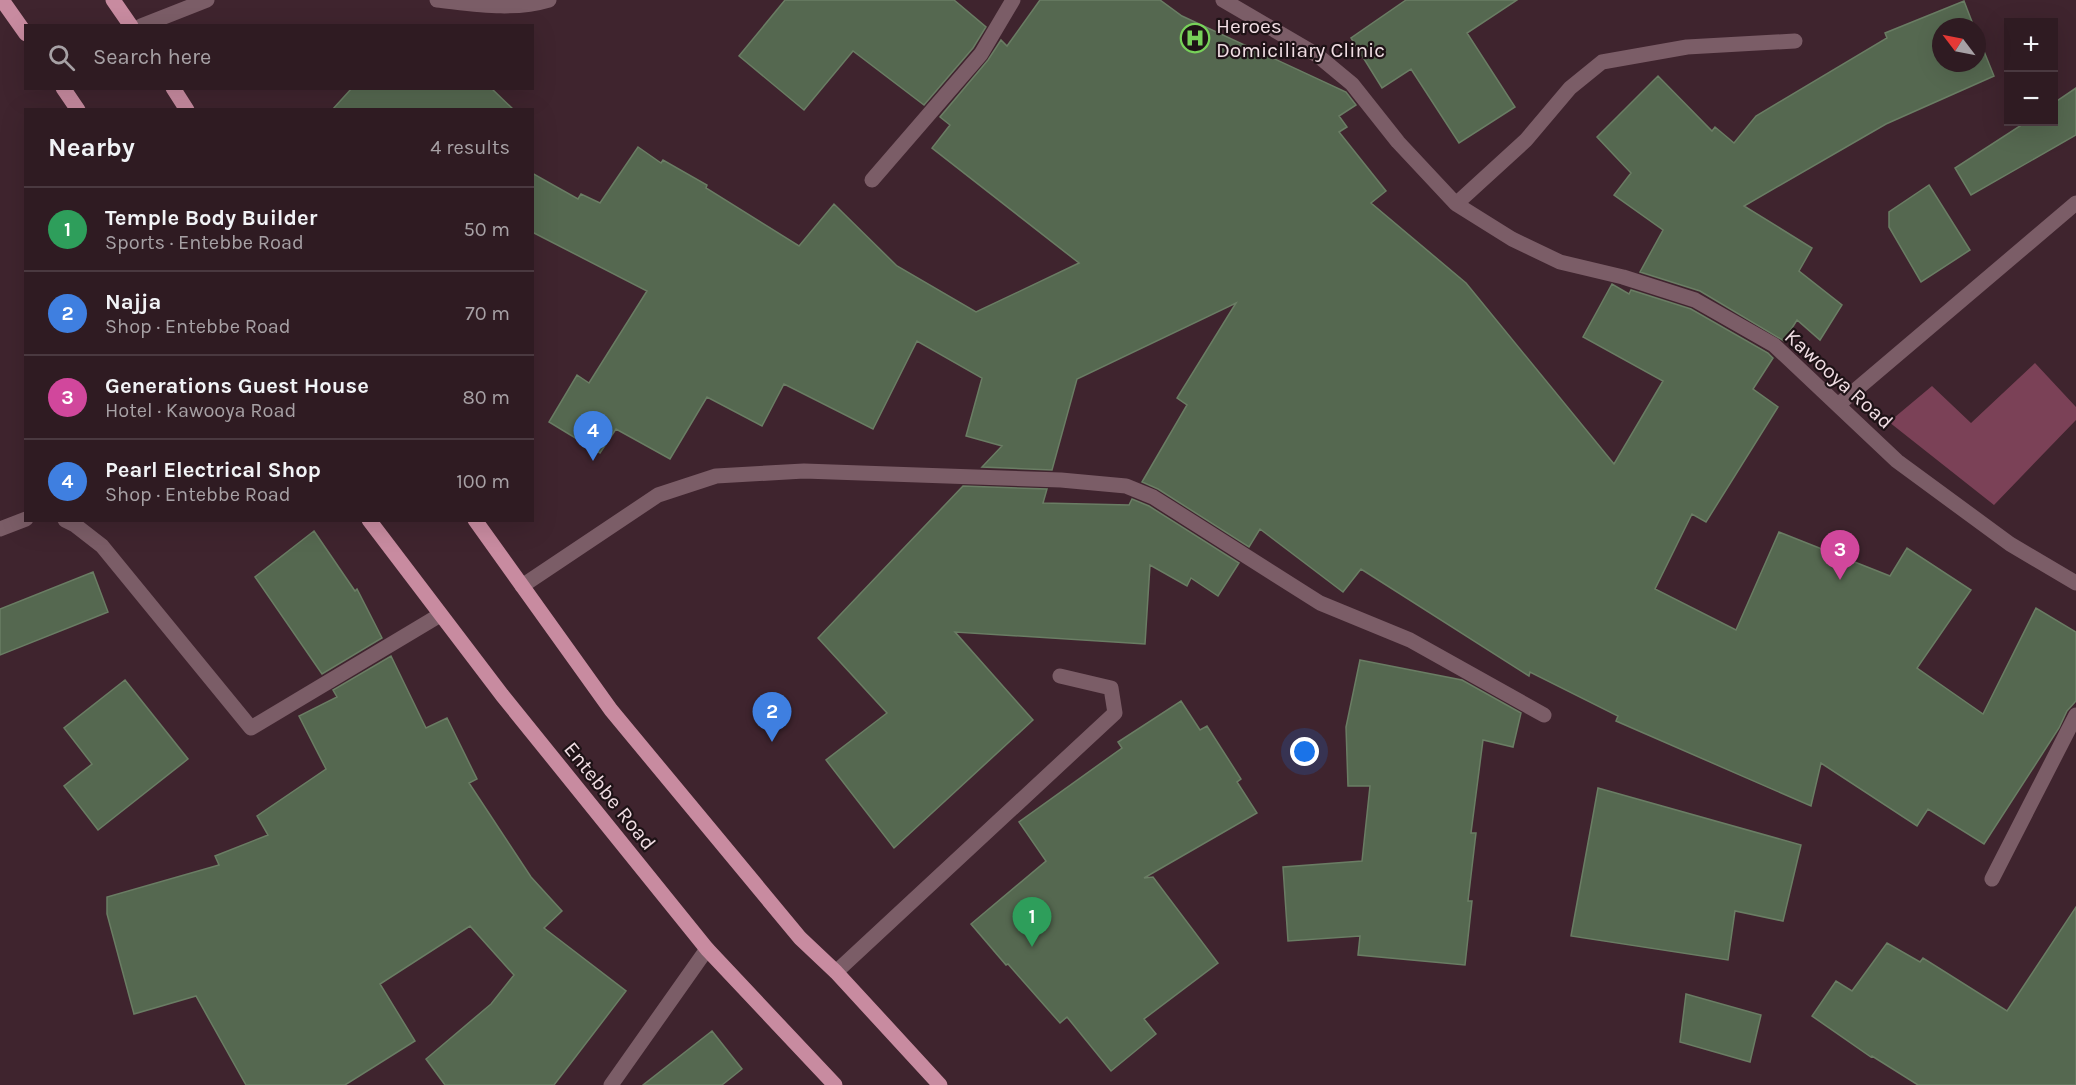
<!DOCTYPE html>
<meta charset="utf-8">
<style>
:root{--surface:#2f1b22;--page:#3b282f;--text:#f1f3f6;--muted:#a7a1a5;--line:#4a3940;--accent:#77d259}
body{margin:0;font-family:Karla,sans-serif;background:var(--page);color:var(--text)}
.controls{position:absolute;right:18px;top:18px;display:grid;overflow:hidden;border-radius:0px;box-shadow:0 6px 24px #0002}
.controls button{width:54px;height:54px;display:grid;place-items:center;padding:0;border:0;border-bottom:2px solid var(--line);background:var(--surface);color:var(--text);font:30px sans-serif}
.compass{position:absolute;left:1932px;top:18px;width:54px;height:54px;border-radius:50%;background:var(--surface);box-shadow:0 6px 24px #0002;rotate:302deg}
.you{position:absolute;left:1305px;top:752px;width:21px;height:21px;margin:-15px;border:4px solid #fff;border-radius:50%;background:#1a73e8;box-shadow:0 0 0 9px #1a73e833}
.badge{display:grid;place-items:center;width:39px;height:39px;border-radius:50%;background:var(--accent);color:#fff;font-size:20px;font-weight:700}
.pin{position:absolute;translate:-50% -50px;filter:drop-shadow(0 2px 3px #0008)}
.pin::after{content:'';position:absolute;top:32px;width:21px;height:18px;background:inherit;clip-path:polygon(0 0,100% 0,50% 100%)}
.list{margin:0;padding:0;list-style:none}
h2{display:flex;justify-content:space-between;align-items:center;height:78px;margin:0;padding:0 24px;font-size:26px}
h2 small{font-size:20px;font-weight:400;color:var(--muted)}
.list li{display:grid;grid-template-columns:39px 1fr auto;gap:18px;align-items:center;box-sizing:border-box;height:84px;padding:0 24px;border-top:2px solid var(--line)}
.list b{display:block;font-size:22px;white-space:nowrap}
.list p{margin:0;font-size:20px;white-space:nowrap;color:var(--muted)}
.list em{font-size:20px;font-style:normal;color:var(--muted)}
.icon{flex:none;width:33px;height:33px;fill:none;stroke:currentColor;stroke-width:2;stroke-linecap:round;stroke-linejoin:round}
.map{position:relative;flex:none;width:2076px;height:1085px;overflow:hidden}
.search{position:absolute;background:var(--surface);box-shadow:0 6px 24px #0002;left:24px;top:24px;width:510px;height:66px;display:flex;align-items:center;gap:15px;box-sizing:border-box;padding:0 21px;border-radius:0px;color:var(--muted);font-size:22px}
.panel{position:absolute;background:var(--surface);box-shadow:0 6px 24px #0002;left:24px;top:108px;width:510px;height:414px;border-radius:0px}
.map>svg:first-child{display:block}
</style>
<div class="map">
<svg width="2076" height="1085" viewBox="0 0 2076 1085">
<rect width="100%" height="100%" fill="#3f242e"/>
<path fill="#7b4157" d="M2035,363L2076,407V420L1994,505L1889,422L1932,386L1971,423Z"/>
<path fill="#556850" stroke="#6a7d64" stroke-width="1.5" d="M785,0H954L986,27L973,48L924,105L853,51L804,110L739,56Z
M1040,0H1160L1182,16L1346,92L1356,105L1339,116L1347,127L1339,132L1386,191L1371,203L1466,283L1614,464L1663,381L1583,337L1612,284L1629,294L1631,290L1691,309L1768,353L1773,358L1753,389L1778,407L1706,522L1692,514L1655,589L1736,630L1779,532L1890,576L1907,548L1971,590L1917,668L1983,714L2036,608L2076,632V701L2067,711L2059,728L1984,844L1928,809L1917,826L1821,763L1811,806L1616,721L1618,716L1530,672L1529,676L1361,569L1343,592L1260,529L1249,547L1158,489L1142,482L1187,405L1177,398L1236,303L1077,379L1052,470L982,467L1002,446L966,436L982,378L917,341L873,429L784,384L762,426L707,397L670,459L616,429L600,453L549,422L577,375L589,383L647,291L532,232V173L578,199L581,194L600,203L638,147L661,163L663,160L707,185L706,188L799,246L834,204L897,266L976,312L1079,263L932,148L950,125L940,117L988,60L1001,40L1007,46Z
M1406,0H1517L1467,33L1515,107L1459,143L1411,69L1382,88L1351,38Z
M1964,1L1974,27H1941V63H1977V34L1994,76L1886,124L1744,206L1812,248L1799,271L1842,305L1820,340L1797,320L1784,341L1700,291L1640,272L1663,230L1614,195L1631,173L1597,137L1658,76L1712,131L1715,127L1734,143L1756,116L1887,38L1885,33Z
M352,88H491L514,110H332Z
M2076,88V135L1971,195L1955,168L2026,122H2054V103Z
M1929,185L1970,250L1921,282L1889,227V212Z
M963,486L1047,489L1043,503L1129,505L1132,499L1149,506L1239,563L1218,596L1191,578L1187,586L1150,565L1145,644L955,632L1033,720L894,848L826,760L887,713L818,638Z
M314,531L355,591L357,589L382,638L322,674L255,577Z
M93,572L108,612L0,655V609Z
M391,656L426,728L447,718L477,779L469,783L531,877L562,911L544,928L626,991L554,1085H445L426,1059L491,1004L514,975L470,926L380,984L415,1041L345,1085H246L196,996L134,1014L107,914V897L219,865L215,856L268,835L257,816L326,769L299,716L337,697L333,690Z
M1360,660L1462,680L1521,713L1513,747L1483,740L1471,833H1476L1468,901H1472L1465,965L1358,955L1360,936L1288,941L1283,867L1362,861L1370,786H1348L1346,727Z
M125,680L188,759L98,830L64,786L92,764L64,728Z
M1181,701L1200,730L1207,726L1241,779L1237,782L1257,813L1144,878L1153,877L1218,963L1144,1019L1156,1034L1111,1071L1067,1017L1060,1023L1008,964L1006,965L971,924L1046,861L1019,822L1122,748L1118,742Z
M1598,788L1801,845L1783,921L1735,911L1728,960L1571,936Z
M2076,907V1085H1918L1872,1056L1871,1057L1812,1016L1836,981L1852,991L1887,943L1920,962L1923,958L2007,1011Z
M1686,994L1761,1015L1750,1062L1680,1042Z
M712,1031L742,1069L722,1085H643Z"/>
<g fill="none" stroke-linecap="round" stroke-linejoin="round">
<path stroke="#7b5d67" stroke-width="15" d="M836,972L1115,713L1111,688L1060,676"/>
<path stroke="#7b5d67" stroke-width="15" d="M437,0C474,4 512,11 549,0
M1223,0L1317,55L1352,84L1398,142L1456,204L1526,140L1570,88L1602,62L1687,47L1795,41
M141,26L207,0
M872,180L981,54L1013,0
M1456,204L1512,239L1560,262L1623,277L1695,300L1774,345L1897,461L2010,544L2076,583
M1838,405L2076,203
M65,520L75,525L102,546L251,728L440,615
M0,529L26,519
M522,586L658,495L716,476L804,471L1061,480L1126,486L1153,497L1320,603L1410,640L1544,715
M1992,879L2076,715
M611,1085L707,949"/>
<path stroke="#c88ba0" stroke-width="15" d="M2,0L26,34
M113,0L131,26
M63,88L78,110
M173,88L187,110
M369,520L502,695L707,949L835,1085
M475,520L611,710L800,938L836,972L940,1085"/>
</g>
<defs>
<g id="hospital-ring" transform="scale(1.5)"><circle r="9.5" fill="#1e1216" stroke="#77d259" stroke-width="1.5"/><path d="M-5-5h3v3.5h4V-5h3V5h-3V1.5h-4V5h-3Z" fill="#77d259"/></g>
</defs>
<g fill-rule="evenodd">
<use href="#hospital-ring" x="1195" y="38"/>
</g>
<g text-anchor="middle" dominant-baseline="central" stroke-width="4.5" stroke-linejoin="round" paint-order="stroke">
<g font-size="21" fill="#f1dee4" stroke="#1e1216" text-anchor="start">
<text x="1216" y="26">Heroes<tspan x="1216" dy="24">Domiciliary Clinic</tspan></text>
</g>
<g font-size="21" fill="#f1dee4" stroke="#1e1216">
<text transform="translate(1839 379) rotate(42)">Kawooya Road</text>
<text transform="translate(610 796) rotate(51)">Entebbe Road</text>
</g>
</g>
</svg>
<div class="controls">
<button>+</button>
<button>−</button>
</div>
<svg class="compass" viewBox="-18 -18 36 36"><path d="M0-13l5 13h-10z" fill="#e53935"/><path d="M0 13l5-13h-10z" fill="#a7a1a5"/></svg>
<div class="you"></div>
<div class="pin badge" style="left:1032px;top:947px;background:#2e9e5b">1</div>
<div class="pin badge" style="left:772px;top:742px;background:#3f7fe0">2</div>
<div class="pin badge" style="left:1840px;top:580px;background:#d1479c">3</div>
<div class="pin badge" style="left:593px;top:461px;background:#3f7fe0">4</div>
<div class="search"><svg class="icon" aria-label="search" viewBox="0 0 24 24"><circle cx="10" cy="10" r="6"/><path d="M15 15l6 6"/></svg>Search here</div>
<section class="panel">
<h2>Nearby<small>4 results</small></h2>
<ul class="list">
<li><span class="badge" style="background:#2e9e5b">1</span><div><b>Temple Body Builder</b><p>Sports · Entebbe Road</p></div><em>50 m</em></li>
<li><span class="badge" style="background:#3f7fe0">2</span><div><b>Najja</b><p>Shop · Entebbe Road</p></div><em>70 m</em></li>
<li><span class="badge" style="background:#d1479c">3</span><div><b>Generations Guest House</b><p>Hotel · Kawooya Road</p></div><em>80 m</em></li>
<li><span class="badge" style="background:#3f7fe0">4</span><div><b>Pearl Electrical Shop</b><p>Shop · Entebbe Road</p></div><em>100 m</em></li>
</ul>
</section>
</div>
